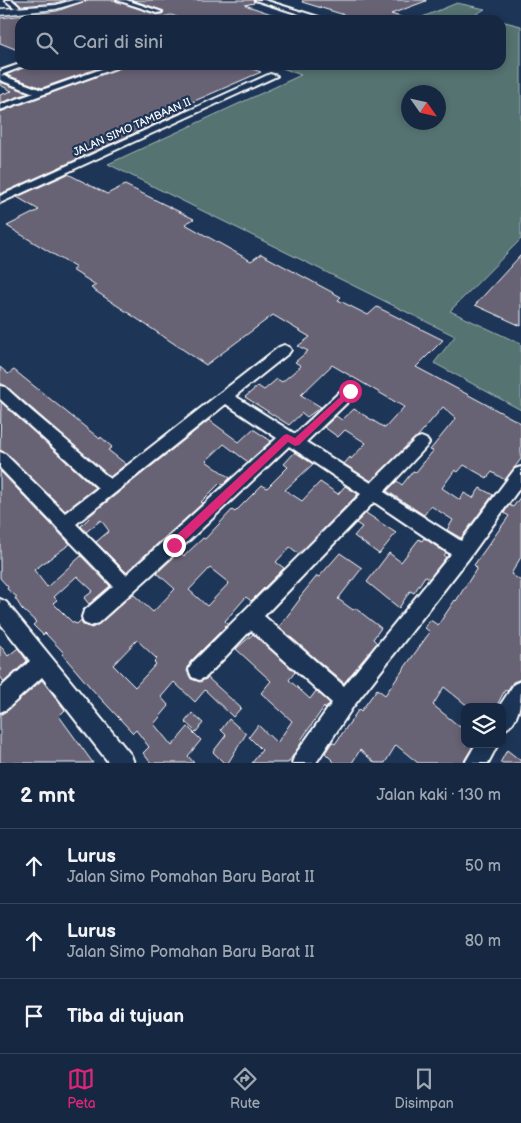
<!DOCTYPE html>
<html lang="id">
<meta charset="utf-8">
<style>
:root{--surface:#162841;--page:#23344c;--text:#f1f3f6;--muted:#9ea6b1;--line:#35445a;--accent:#db2777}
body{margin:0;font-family:"Balsamiq Sans",sans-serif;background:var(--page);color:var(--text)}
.controls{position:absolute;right:15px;bottom:15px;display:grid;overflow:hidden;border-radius:10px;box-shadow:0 2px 8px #0003}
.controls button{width:45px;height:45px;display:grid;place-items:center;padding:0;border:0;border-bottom:1px solid var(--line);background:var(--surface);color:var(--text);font:25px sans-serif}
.compass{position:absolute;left:401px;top:85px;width:45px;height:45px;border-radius:50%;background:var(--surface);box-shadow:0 2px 8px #0003;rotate:124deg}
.stop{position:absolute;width:15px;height:15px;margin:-11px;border:4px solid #db2777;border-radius:50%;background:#fff}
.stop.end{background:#db2777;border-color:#fff;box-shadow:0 1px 5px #0008}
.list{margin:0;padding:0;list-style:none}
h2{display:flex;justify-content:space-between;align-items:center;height:65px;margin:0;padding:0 20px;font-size:21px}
h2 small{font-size:16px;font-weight:400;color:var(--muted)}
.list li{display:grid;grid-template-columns:32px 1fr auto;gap:15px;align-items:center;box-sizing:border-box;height:75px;padding:0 20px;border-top:1px solid var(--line)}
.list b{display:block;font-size:19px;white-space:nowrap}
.list p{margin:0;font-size:16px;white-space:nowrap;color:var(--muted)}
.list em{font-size:16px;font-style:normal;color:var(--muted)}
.icon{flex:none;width:28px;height:28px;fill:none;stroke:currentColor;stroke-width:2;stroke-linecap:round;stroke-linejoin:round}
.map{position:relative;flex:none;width:521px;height:763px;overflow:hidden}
.search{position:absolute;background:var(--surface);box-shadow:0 2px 8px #0003;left:15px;right:15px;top:15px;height:55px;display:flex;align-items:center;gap:12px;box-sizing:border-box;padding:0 18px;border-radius:15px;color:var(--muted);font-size:19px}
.sheet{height:290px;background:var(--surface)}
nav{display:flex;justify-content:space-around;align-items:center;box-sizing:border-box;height:70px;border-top:1px solid var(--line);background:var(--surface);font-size:14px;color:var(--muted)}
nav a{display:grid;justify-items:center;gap:2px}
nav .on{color:var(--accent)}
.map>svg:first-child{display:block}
</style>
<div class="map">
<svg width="521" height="763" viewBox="0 0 521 763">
<rect width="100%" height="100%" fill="#1d3557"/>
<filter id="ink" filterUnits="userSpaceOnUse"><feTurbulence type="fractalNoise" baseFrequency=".02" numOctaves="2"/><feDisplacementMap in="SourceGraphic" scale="10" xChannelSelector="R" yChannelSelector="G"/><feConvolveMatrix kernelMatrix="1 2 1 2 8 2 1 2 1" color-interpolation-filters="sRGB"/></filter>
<g filter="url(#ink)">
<path fill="#557371" stroke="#aab9b8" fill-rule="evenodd" d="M457,3L485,9L475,15L496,20H415Z
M501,21L521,26V239L450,311L521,344V410L434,363L455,336L108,164L301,75L277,66L279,65H501ZM408,92H438V122H408Z"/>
<path fill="#676275" stroke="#fff" fill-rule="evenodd" d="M15,0H66L56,3L21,6Z
M88,0H115L157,15L162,14L164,11L132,0H253L254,3L245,5L283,18V20H186L171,15L150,20L30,18L20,20V51L0,43V18L57,11Z
M303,0H426V1L391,14L401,17L400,20H361L302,2Z
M29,65H107L42,88L6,75Z
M126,65H241L261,72L183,106L188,109L0,194V112Z
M0,82L29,93L0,103V95L12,91L0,85Z
M68,174L107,194L125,185L194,219L185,224L251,261L261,254L341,297L338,300L368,315L377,307L443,340L416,367L521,423V459L505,480L492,472L487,478L464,465L458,472L455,470L442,488L460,500L464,493L473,498L480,488L493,495L461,538L447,530L453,520L431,506L424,515L387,491L397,481L402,485L413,471L416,472L433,451L430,450L456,418L443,407L418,436L371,481L344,464L350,457L351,459L366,443L345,430L338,437L324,427L336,416L342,420L354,409L385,428L404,407L332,365L301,395L321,407L307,417L302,413L289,425L245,397L258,386L264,390L277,379L282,382L301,366L295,362L308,351L298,346L310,337L273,315L206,365L91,288L96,285L72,270L76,268L7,226L39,210L17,197Z
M521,255V326L475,305Z
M0,367L8,374L14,370L100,439L101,437L112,447L108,450L126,464L110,477L6,386L0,383Z
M1,402L95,488L65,511L6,453L0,450Z
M209,420L239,442L253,429L271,441L248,462L224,444L206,461L230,478L223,485L220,483L201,502L203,503L126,572L96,542L109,531L101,520L86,532L81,526L89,518L88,517Z
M295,452L313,464L285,490L302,501L320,482L338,494L345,486L358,494L299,554L290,547L276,562L284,568L251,601L246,597L225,621L228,624L190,662L187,671L191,679L200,682L208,678L241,708L233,717L205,690L195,702L174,682L161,697L169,706L154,724L172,746L188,727L201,740L188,756L194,763H151L143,753L149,747L136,730L133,733L90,687L62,654L64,653L45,633L43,635L33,625L36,622L22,609L15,598L17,597L7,589L8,587L0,578V471L70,544L34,570L47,587L81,556L110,586L89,604L84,598L93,591L77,576L54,597L57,600L53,603L72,622L77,624L81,620L83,625L92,628L99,624L133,594L153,612L175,589L157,573L179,552L184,556L203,538L205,539L232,510L235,512L262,485L267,488L288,467L284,464ZM210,568L229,583L207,606L189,590ZM137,640L157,659L154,662L156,664L135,687L113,665Z
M521,496V557L511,574L521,581V679L513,682L507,691L505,690L496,707H469L444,687L433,705L465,731V744H474L463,763H418L396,745L385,763H375L360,750L352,763H335L325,753L332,742L335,744L359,709L361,711L377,689L385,695L430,632L425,628L430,620L438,625L455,600L456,601L477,568L474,565L509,516L504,513L509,505L513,507Z
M366,513L396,533L379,554L354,536L362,527L356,523Z
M424,538L446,553L444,556L446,557L429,579L425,576L414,593L410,591L399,608L367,582L389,553L401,562L419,539L422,541Z
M340,553L362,568L338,599L353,610L355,608L381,628L373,639L377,643L344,683L279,627L300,599L299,598L317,576L319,577Z
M253,634L295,672L289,680L310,699L316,691L330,703L325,709L324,707L301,740L302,742L288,763H252L262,750L249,737L258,725L277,743L292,721L261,693L271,681L236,649Z
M0,645L8,656L18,648L27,661L4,682L0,676Z
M42,680L65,710L59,716L93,763H0V715L8,710Z
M192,713L203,723L196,732L185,722Z
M229,719L246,734L228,763H224L213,752L226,735L221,730Z
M507,750L521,761V763H500Z"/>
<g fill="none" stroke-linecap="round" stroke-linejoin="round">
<g stroke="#fff" stroke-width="4">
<path id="minor" d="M5,0H12L20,7L15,8Z
M117,0H126L162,12L157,13Z
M255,0H264L328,20H318Z
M20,64L27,65L1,75L42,90L113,65H124L0,110V105L34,93L0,80V71Z
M270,74L277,76L0,203V196Z
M284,345L289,347L291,350L289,353L235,396L295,434L345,387L350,386L355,387L357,391L355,395L306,442L371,483L416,439L421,437L426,439L429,443L426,447L384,492L461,541L515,469L521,467V486L469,558L352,708L316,763H292L295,755L332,703L251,630L206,677L199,680L192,677L189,670L192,663L361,494L289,446L179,550L98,623L91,626L84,623L82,617L84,611L113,586L0,468V452L5,454L65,513L98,488L0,399V386L5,387C39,419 76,447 110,479L279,347ZM226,404L277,438L126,575L76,524ZM374,502L451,554L344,686L264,616Z
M0,599L6,602L131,755L134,763H109L42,677L7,709L0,712V688L30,661L0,623Z
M521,681C521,700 521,723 502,731V707H499L514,684Z
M476,744H498L488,763H465Z"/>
</g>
<g stroke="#fff" stroke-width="3">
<path id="secondary" d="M73,0H86L56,9L0,15V9L56,5Z"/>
</g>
<use href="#minor" fill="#1d3557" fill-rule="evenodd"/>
<use href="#secondary" fill="#1d3557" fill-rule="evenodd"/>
</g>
</g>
<path fill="#db2777" d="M350,388L354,391L353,393L299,445L295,446L288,442L177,548H170V541L284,435L287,434L295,438Z"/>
<g text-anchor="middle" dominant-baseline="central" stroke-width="4.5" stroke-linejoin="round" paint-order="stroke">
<g font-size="11" fill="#fff" stroke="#1d3557">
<text transform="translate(132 127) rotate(-24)">JALAN SIMO TAMBAAN II</text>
</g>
</g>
</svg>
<div class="controls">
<button><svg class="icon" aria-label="layers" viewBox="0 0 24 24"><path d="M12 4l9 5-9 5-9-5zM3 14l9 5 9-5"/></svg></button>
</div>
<svg class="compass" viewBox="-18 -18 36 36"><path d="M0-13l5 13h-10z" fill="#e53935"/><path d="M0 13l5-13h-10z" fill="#9ea6b1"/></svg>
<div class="stop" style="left:350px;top:391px"></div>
<div class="stop end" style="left:174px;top:545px"></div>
<div class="search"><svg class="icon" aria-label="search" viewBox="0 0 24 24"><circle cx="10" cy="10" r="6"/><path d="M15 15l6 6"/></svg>Cari di sini</div>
</div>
<section class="sheet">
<h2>2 mnt<small>Jalan kaki · 130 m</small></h2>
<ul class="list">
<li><svg class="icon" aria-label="ahead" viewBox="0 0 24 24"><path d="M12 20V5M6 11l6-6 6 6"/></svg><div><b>Lurus</b><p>Jalan Simo Pomahan Baru Barat II</p></div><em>50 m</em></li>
<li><svg class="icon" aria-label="ahead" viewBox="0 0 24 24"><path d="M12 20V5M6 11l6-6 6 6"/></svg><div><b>Lurus</b><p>Jalan Simo Pomahan Baru Barat II</p></div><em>80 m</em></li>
<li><svg class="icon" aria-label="arrive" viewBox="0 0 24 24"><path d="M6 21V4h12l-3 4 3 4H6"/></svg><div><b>Tiba di tujuan</b></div></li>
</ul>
</section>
<nav>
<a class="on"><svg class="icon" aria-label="map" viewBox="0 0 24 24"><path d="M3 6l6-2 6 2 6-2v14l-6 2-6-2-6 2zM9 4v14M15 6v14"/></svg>Peta</a>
<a><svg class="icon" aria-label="directions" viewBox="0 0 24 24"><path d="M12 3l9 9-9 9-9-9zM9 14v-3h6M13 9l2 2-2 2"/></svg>Rute</a>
<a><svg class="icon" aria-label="saved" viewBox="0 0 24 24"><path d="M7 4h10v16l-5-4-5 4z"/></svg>Disimpan</a>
</nav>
